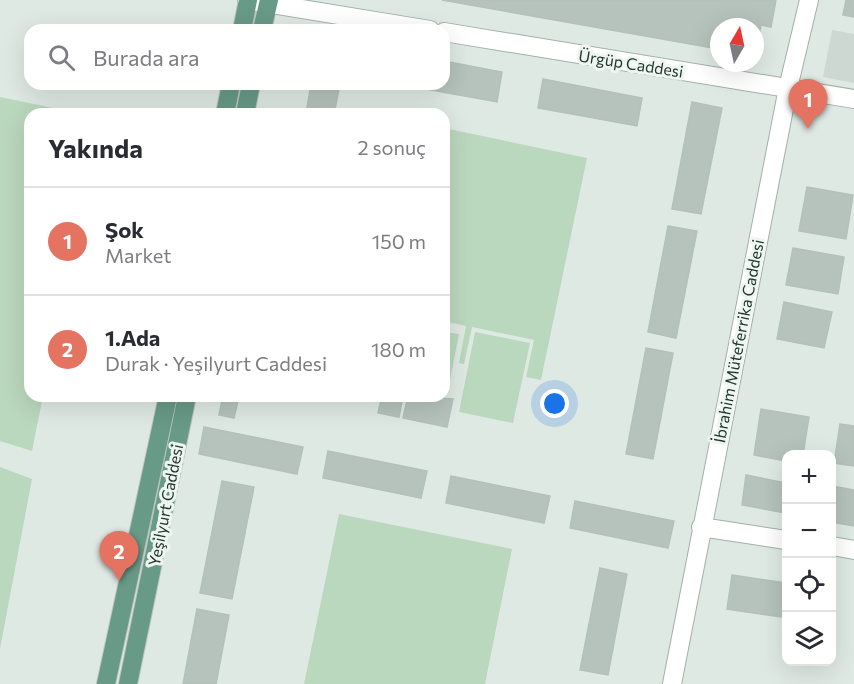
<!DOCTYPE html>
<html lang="tr">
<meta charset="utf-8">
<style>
:root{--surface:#fff;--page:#f7f7f7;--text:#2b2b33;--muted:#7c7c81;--line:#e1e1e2;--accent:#e47362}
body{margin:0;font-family:Commissioner,sans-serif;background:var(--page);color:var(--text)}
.controls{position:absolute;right:18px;bottom:18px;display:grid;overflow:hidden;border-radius:12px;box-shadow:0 6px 24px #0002}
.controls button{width:54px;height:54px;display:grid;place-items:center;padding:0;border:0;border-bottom:2px solid var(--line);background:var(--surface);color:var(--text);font:30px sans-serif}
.compass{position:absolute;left:710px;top:18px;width:54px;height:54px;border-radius:50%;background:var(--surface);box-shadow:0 6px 24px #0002;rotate:9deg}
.you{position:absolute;left:555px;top:404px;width:21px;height:21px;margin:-15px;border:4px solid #fff;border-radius:50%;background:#1a73e8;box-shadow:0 0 0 9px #1a73e833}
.badge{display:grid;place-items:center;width:39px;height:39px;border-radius:50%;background:var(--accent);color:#fff;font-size:20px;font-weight:700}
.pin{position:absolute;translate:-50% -50px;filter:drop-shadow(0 2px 3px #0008)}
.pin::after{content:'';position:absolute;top:32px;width:21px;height:18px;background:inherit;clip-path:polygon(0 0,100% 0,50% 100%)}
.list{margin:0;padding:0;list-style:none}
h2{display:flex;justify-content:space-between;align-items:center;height:78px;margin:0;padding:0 24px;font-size:26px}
h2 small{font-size:20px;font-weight:400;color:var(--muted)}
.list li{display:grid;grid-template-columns:39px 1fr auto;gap:18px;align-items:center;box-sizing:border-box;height:108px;padding:0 24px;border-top:2px solid var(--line)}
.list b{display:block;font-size:22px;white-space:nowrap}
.list p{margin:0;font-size:20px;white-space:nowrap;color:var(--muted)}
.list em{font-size:20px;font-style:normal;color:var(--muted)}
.icon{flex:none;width:33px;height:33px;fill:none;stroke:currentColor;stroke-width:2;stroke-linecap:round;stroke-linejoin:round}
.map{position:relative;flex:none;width:854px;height:684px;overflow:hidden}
.search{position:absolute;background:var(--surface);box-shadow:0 6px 24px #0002;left:24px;top:24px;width:426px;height:66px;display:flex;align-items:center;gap:15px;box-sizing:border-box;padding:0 21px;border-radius:18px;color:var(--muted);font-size:22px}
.panel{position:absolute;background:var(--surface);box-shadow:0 6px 24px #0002;left:24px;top:108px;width:426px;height:294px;border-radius:18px}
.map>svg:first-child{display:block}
</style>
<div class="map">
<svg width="854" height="684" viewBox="0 0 854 684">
<rect width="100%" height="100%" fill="#dfe9e3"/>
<path fill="#cdd8d2" d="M832,30L854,34V83L823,77Z"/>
<path fill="#bad8be" d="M0,97L82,114H30V396H43L32,451L0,441Z
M444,128L587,158L541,380L526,377L534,340L472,327L464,364L459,363L466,326L444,321Z
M444,332L459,334L449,385L444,384Z
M475,332L530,343L513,423L459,412Z
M0,467L32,479L0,649Z
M339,514L512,549L485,684H304Z"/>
<path fill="#b5c3bc" stroke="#b2c1b9" stroke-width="1.5" d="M442,0H776L771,27L761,25L758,42L755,41V27H719V49Z
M846,0H854V17L843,15Z
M444,61L502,72L497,102L398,84H444Z
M543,79L642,98L637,126L538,108Z
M311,84H340L334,114H306Z
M692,102L722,108L701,214L672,209Z
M807,187L853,195L846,239L799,231Z
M668,226L697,231L676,338L648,332Z
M793,248L844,257L838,294L786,285Z
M784,302L832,312L824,348L777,339Z
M646,348L673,353L653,459L626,454Z
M223,396H239L234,418L219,415Z
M382,396H403L399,417L378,413Z
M408,396L453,399L447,427L403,418Z
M761,409L809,417L803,454H786V461L754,455Z
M840,424L854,426V466L834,463Z
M204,427L303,447L297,474L199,454Z
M328,451L427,471L421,498L323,478Z
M746,475L786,483V513L742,505Z
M451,476L550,496L544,523L446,503Z
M222,481L254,487L232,599L200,593Z
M832,486L854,490V526L832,522Z
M575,501L674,521L668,548L570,528Z
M600,568L627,574L608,675L580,670Z
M732,575L786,583L781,617L727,609Z
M197,609L229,615L216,684H183Z"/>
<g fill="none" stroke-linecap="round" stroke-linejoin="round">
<g stroke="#a3b0a9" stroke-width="20">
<path id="minor" d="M247,0L430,30
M444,32L854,99
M701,527L786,540
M832,546L854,550
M672,684L788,88L809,0"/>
</g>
<g stroke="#bdc3c1" stroke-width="20">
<path id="major" d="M242,30L248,0
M262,30L269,0
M225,114L231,84
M245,114L251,84
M106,684L168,396
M128,684L187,396"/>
</g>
<use href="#minor" stroke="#fff" stroke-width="18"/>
<use href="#major" stroke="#689a88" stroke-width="18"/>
</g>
<g text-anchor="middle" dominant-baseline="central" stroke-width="6" stroke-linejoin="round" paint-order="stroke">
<g font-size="16" fill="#22372f" stroke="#eff6f2">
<text transform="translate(631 63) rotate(9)">Ürgüp Caddesi</text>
<text transform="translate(738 341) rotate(-79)">İbrahim Müteferrika Caddesi</text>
<text transform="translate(165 505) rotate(-79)">Yeşilyurt Caddesi</text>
</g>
</g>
</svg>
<div class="controls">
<button>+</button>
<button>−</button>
<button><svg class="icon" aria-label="locate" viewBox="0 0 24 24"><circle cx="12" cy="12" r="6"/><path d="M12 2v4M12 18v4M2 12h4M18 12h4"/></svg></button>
<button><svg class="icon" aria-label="layers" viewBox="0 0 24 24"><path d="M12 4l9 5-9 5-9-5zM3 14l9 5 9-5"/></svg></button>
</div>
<svg class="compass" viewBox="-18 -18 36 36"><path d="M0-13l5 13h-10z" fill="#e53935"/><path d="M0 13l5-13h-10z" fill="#7c7c81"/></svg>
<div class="you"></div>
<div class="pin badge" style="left:808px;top:129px">1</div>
<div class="pin badge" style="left:119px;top:581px">2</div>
<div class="search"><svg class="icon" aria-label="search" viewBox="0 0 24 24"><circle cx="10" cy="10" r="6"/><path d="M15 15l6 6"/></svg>Burada ara</div>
<section class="panel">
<h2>Yakında<small>2 sonuç</small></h2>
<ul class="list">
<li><span class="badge">1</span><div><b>Şok</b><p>Market</p></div><em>150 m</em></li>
<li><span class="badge">2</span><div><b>1.Ada</b><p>Durak · Yeşilyurt Caddesi</p></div><em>180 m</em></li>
</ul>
</section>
</div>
